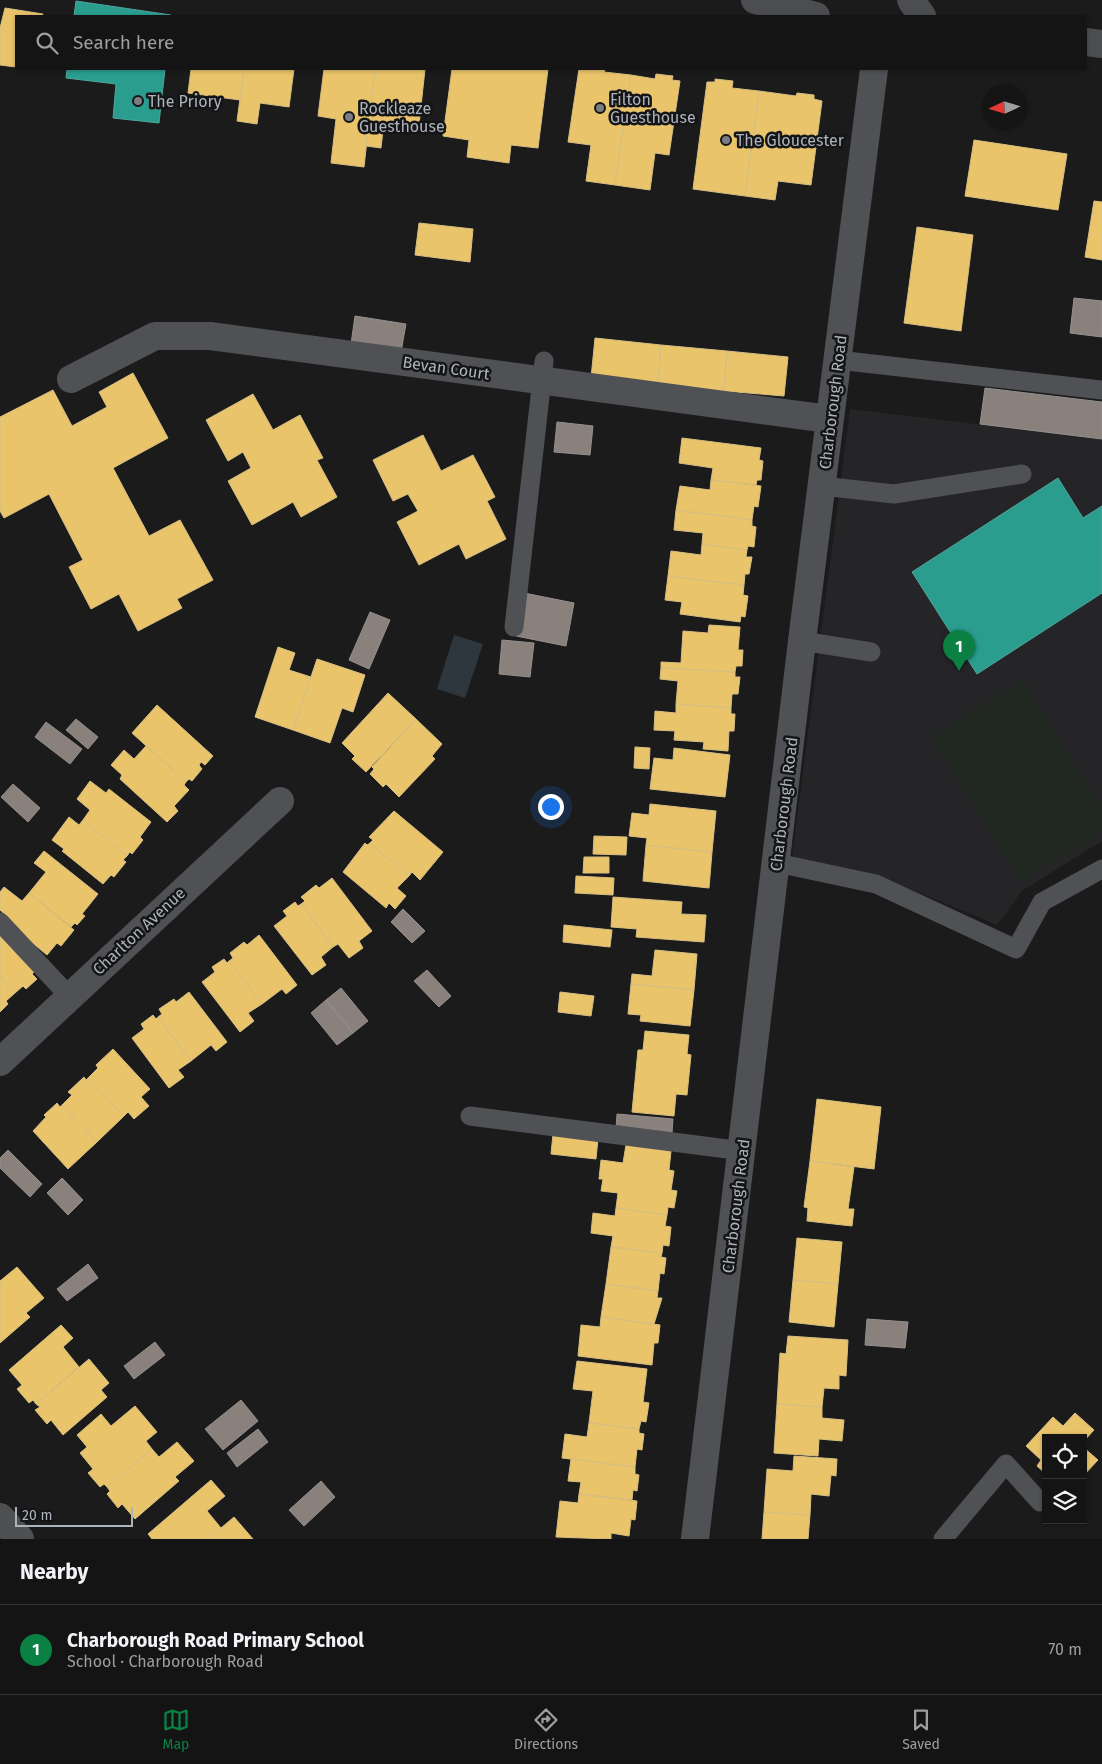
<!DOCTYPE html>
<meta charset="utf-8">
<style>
:root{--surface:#141414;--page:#1d1d1d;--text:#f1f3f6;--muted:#9d9ea0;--line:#333334;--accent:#0b8043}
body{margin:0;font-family:"Fira Sans",sans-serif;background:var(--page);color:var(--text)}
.controls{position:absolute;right:15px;bottom:15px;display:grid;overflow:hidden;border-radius:0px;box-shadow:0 1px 4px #0004}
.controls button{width:45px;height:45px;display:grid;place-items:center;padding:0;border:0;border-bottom:1px solid var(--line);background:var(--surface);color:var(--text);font:25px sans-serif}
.compass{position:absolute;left:982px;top:85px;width:45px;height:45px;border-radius:50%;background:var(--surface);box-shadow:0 1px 4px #0004;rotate:266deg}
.scale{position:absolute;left:15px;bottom:12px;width:118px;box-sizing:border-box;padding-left:5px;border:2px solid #adb3bb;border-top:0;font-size:14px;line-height:18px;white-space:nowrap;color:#adb3bb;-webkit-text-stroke:4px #151517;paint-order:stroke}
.you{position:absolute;left:550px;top:806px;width:18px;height:18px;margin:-12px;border:4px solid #fff;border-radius:50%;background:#1a73e8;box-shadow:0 0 0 8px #1a73e833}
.badge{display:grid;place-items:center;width:32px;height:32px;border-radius:50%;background:var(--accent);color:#fff;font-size:16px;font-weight:700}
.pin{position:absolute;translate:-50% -41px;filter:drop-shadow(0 1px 2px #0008)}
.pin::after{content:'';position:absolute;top:26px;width:18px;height:15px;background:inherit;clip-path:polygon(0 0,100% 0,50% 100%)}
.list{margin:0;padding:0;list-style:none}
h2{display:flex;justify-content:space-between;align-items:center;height:65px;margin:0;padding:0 20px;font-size:21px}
h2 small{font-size:16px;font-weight:400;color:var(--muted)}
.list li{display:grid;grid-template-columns:32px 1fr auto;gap:15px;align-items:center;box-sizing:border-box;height:90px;padding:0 20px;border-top:1px solid var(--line)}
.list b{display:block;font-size:19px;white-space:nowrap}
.list p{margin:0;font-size:16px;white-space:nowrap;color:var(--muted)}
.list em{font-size:16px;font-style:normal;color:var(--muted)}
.icon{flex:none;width:28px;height:28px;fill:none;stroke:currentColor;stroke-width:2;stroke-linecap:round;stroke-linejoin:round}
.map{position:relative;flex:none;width:1102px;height:1539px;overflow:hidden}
.search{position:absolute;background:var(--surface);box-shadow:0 1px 4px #0004;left:15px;right:15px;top:15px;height:55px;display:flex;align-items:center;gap:12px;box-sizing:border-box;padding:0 18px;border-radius:0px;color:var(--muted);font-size:19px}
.sheet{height:155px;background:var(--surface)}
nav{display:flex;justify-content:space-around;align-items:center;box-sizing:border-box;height:70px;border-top:1px solid var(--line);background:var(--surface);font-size:14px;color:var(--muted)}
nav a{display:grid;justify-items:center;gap:2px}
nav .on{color:var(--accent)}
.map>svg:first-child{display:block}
</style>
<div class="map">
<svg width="1102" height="1539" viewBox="0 0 1102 1539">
<rect width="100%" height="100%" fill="#1b1b1b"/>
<path fill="#252527" d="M850,409L1102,439V841L1022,891L997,925L874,874L792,857Z"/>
<path fill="#212822" d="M1022,680L1102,807V832L1021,882L931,737Z"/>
<path fill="#2e373d" d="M454,635L483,644L465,698L437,689Z"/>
<path fill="#e9c46a" stroke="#d7bf82" d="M5,8L43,14L42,16H16V67L0,65V28Z
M191,69H244L240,100L188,93Z
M244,69H294L289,107L260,103L257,124L237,121Z
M324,69H375L364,167L331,163L336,119L318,116Z
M375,69H425L419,125L384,121L381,148L366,146Z
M452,69H548L538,148L511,145L509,163L467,157L469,140L443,136Z
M579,69H605L604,72L631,75L615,185L586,181L591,145L568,142Z
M656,74L673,76L672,80L680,81L669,155L655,153L650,190L615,185L631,75L655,79Z
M715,79L733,81L732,88L759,91L745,196L693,189L707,82H715Z
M759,91L796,96L797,93L814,95V99L822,101L811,185L778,181L775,200L745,196Z
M974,140L1067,154L1058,210L965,196Z
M1094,201L1102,202V260L1085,257Z
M419,223L473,229L470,262L415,255Z
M917,227L973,235L961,331L904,323Z
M595,338L661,345L658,384L591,378Z
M661,345L727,351L724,391L658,384Z
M727,351L788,357L784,396L724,391Z
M133,373L168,438L113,468L149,536L180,520L213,580L177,599L182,608L138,631L119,594L91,609L69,567L83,560L49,494L4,518L0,511V417L53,390L72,426L107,407L99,392Z
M253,394L273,430L300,415L323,458L317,460L337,497L301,517L293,502L252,525L228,481L251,468L243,452L228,461L206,420Z
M423,435L441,471L473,455L495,497L487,501L506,539L466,559L459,544L419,565L397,522L418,511L408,494L393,501L373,460Z
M682,438L761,448L759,460L763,461L761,480H757L756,485L711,480L713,468L679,463Z
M711,480L761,486L758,507L754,506L752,520L676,510L680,486L710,490Z
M676,510L752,520V526L756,527L754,547L748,546L747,550L702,544L703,533L674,530Z
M702,544L747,550L746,557H752L749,574H745L744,585L668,576L671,551L701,555Z
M668,576L744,585L743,595L748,596L745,617L741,616L740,622L680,614L682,602L665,600Z
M709,625L740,627L738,650H743L742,666H736L735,672L661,668V662L681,663L683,631L708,633Z
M278,647L295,653L289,670L311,677L293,730L255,717Z
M317,659L365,675L353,712L342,708L330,743L293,730Z
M661,668L735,672V677H740L738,694H732L731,708L676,704L678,681L660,679Z
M388,693L416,719L366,772L352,759L355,756L342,743Z
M676,704L731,708V714H735L734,731H729L728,751L703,749L704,742L674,740L675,731L654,730L655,711L676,713Z
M157,705L213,756L205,765L201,762L199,765L202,769L192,781L189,779L186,782L132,733Z
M416,719L442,744L432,756L435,759L399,797L386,784L383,787L370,774L374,769L372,767Z
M146,746L186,782L184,785L189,790L174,806L178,811L167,822L120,779L122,775L111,765L124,750L134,759Z
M635,747L650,748L649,769L634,768Z
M674,748L730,755L725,797L650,789L654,758L673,760Z
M90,781L106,793L109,789L151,822L140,837L143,840L132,854L130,852L127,856L83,820L90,810L77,799Z
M650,804L716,811L712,852L646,845L647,838L629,836L632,813L649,815Z
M394,811L443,852L420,880L412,872L409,876L370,843L373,840L369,837Z
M69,817L79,825L83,820L127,856L123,860L126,862L114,877L111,875L103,884L62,851L64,849L52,840Z
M594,836L627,837L626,855L593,854Z
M365,843L367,845L370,843L409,876L397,888L406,896L395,909L389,903L386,908L343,872Z
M646,845L712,852L709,888L643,881Z
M44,851L98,894L82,914L85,916L77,925L75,923L71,927L29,893L46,872L34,863Z
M584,857H609V873H583Z
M576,876L614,878L613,895L575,893Z
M332,878L372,931L359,941L363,948L349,958L338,944L333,947L301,904L305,901L301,897L316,885L319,888Z
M4,887L22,901L29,893L74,930L61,946L57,943L47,955L6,921L9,918L0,910V892Z
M613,897L682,902L681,914L706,915L704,942L636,937L637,929L611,927Z
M295,902L298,906L301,904L333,947L321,957L326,965L312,975L274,926L287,916L283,911Z
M564,925L612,930L610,947L563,942Z
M0,929L37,969L32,974L37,979L26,989L23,986L15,993L0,976Z
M259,935L297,985L286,994L282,989L262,1004L229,961L233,958L230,953L244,942L247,945Z
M655,950L697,954L694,990L631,984L632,974L652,976Z
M224,959L227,963L229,961L262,1004L248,1013L254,1021L240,1032L202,982L215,972L212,967Z
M0,976L15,993L6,1001L8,1004L0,1012Z
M631,984L694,990L690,1026L640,1021L641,1015L628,1014Z
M189,992L227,1042L216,1051L211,1045L191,1061L158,1017L162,1014L159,1009L174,999L176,1002Z
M560,992L594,996L591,1016L558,1012Z
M153,1015L156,1019L158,1017L191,1061L178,1070L184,1077L169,1088L132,1038L144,1029L141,1024Z
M645,1031L689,1035L687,1054L691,1055L687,1095L676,1094L674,1116L632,1112L638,1050H643Z
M113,1049L150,1089L141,1097L149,1106L134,1119L128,1112L124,1116L88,1078L98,1068L96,1065Z
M84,1077L86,1080L88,1078L124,1116L97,1142L62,1105L72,1095L68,1092Z
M817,1099L881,1107L874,1169L810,1161Z
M57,1103L60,1107L62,1105L97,1142L68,1169L33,1131L46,1117L44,1115Z
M553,1134L598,1139L596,1159L551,1154Z
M626,1145L671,1151L669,1170L674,1171L671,1190L677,1191L674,1208L668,1207L667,1215L616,1208L618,1193L601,1191L603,1179H599L601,1160L623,1163Z
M810,1161L854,1167L848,1209H854L852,1226L807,1221L808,1208L804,1207Z
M616,1208L667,1215L665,1226L671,1227L669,1246L663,1245L662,1253L611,1247L613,1236L591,1233L593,1213L615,1216Z
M797,1238L842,1242L838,1284L793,1280Z
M611,1247L662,1253L661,1257L666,1258L664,1274L660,1273L658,1291L606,1284Z
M17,1267L44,1298L26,1313L30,1317L0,1343V1281Z
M793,1280L838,1284L834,1327L789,1322Z
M606,1284L658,1291L657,1298H662L654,1324L601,1317Z
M601,1317L660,1325L658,1343H654L652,1365L578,1356L581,1325L600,1327Z
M61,1325L73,1338L63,1347L79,1367L36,1404L33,1400L29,1403L17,1389L22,1385L9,1370Z
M788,1336L848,1340L846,1376L839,1375V1389L824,1388L822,1407L777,1404L780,1353L786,1354Z
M89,1359L109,1383L101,1390L107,1397L63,1435L51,1420L47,1424L35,1410L40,1407L36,1404Z
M577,1361L647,1369L643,1402L649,1403L646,1422L641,1421L639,1429L589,1423L593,1391L573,1389Z
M777,1404L822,1407V1418L844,1420L842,1441L819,1439L818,1456L774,1453Z
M135,1406L157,1432L146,1441L152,1449L107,1487L104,1484L100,1487L88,1473L93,1469L80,1453L87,1447L77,1435L101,1414L111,1426Z
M1075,1413L1094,1430L1083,1442V1438H1046V1474L1037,1466L1041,1460L1026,1446L1053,1417L1063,1426Z
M589,1423L639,1429V1433L644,1434L642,1450L637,1449L635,1467L562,1458L565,1434L587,1437Z
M177,1442L194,1461L175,1477L179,1481L135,1519L122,1504L118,1508L107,1494L110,1491L107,1487L152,1449L159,1457Z
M1083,1447L1098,1460L1083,1476Z
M794,1456L837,1459L836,1476L831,1475L829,1496L811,1494L810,1515L764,1512L767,1469L793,1471Z
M571,1459L635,1467V1474L639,1475L637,1491L633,1490L632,1500L579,1494L581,1482L568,1481Z
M211,1480L225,1496L207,1511L221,1528L208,1539H152L148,1534Z
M579,1494L637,1501L635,1520L631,1519L629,1536L611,1533V1539L556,1537L560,1501L578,1503Z
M764,1512L810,1515L808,1539H762Z
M234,1517L253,1539H208Z"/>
<path fill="#2a9d8f" stroke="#51a49c" d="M76,1L171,15V16H74Z
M67,69H165L159,123L113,118L116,84L66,78Z
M1058,478L1083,518L1102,506V593L977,674L912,572Z"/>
<path fill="#8a817c" stroke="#94908f" d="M1074,298L1102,301V337L1070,333Z
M355,316L406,324L401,352L351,344Z
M985,388L1102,402V439L980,424Z
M557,422L593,426L590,455L554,452Z
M524,593L574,603L566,646L516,636Z
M370,612L390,620L369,669L349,660Z
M502,640L534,643L530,677L499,674Z
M76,719L98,737L88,749L66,730Z
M46,722L82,749L70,764L35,737Z
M13,784L40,808L28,822L1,797Z
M403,909L425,931L412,943L391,922Z
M427,970L451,996L439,1007L414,981Z
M341,988L368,1021L353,1033L326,1000Z
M326,1000L353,1033L337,1045L311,1013Z
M617,1114L673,1119L672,1133L616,1128Z
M8,1150L42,1184L30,1197L0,1168V1158Z
M62,1178L83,1200L68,1215L47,1193Z
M88,1264L98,1278L67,1301L57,1289Z
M867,1319L908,1322L905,1348L865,1345Z
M155,1342L165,1355L134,1379L124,1366Z
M241,1400L258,1421L223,1450L205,1429Z
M258,1429L268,1442L237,1467L227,1453Z
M321,1481L335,1497L304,1526L289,1510Z"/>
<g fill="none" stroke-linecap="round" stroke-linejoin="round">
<path stroke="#4f5154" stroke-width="19" d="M838,360L1102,390
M822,486L894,494L1022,474
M514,627L544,361
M802,641L871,652
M777,863L876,884L1016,949L1042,902L1102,869
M0,922L69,996
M470,1116L743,1151
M943,1539L1006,1464L1040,1502"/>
<path stroke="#4f5154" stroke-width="28" d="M71,379L155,336H210L829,419
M0,1062L280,801
M695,1539L802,641L874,69"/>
<path stroke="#4e5052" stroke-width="28" d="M0,1517L20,1539"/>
<path stroke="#4c4d50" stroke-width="28" d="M755,0L816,16
M911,0L922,16
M1086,42L1102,44"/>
</g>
<g fill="#7a7e83" stroke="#151517" stroke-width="2">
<circle cx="138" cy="101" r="5"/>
<circle cx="600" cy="108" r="5"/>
<circle cx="349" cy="117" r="5"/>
<circle cx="726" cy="140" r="5"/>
</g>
<g text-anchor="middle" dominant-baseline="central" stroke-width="5" stroke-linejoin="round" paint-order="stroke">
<g font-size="16" fill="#adb3bb" stroke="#151517" text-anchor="start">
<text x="610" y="99">Filton<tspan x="610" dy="18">Guesthouse</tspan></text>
<text x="148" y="101">The Priory</text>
<text x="359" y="108">Rockleaze<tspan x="359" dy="18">Guesthouse</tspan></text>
<text x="736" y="140">The Gloucester</text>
</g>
<g font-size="16" fill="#adb3bb" stroke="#151517">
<text transform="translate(446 368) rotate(8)">Bevan Court</text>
<text transform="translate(833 402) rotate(-83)">Charborough Road</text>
<text transform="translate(784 804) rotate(-83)">Charborough Road</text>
<text transform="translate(139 931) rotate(-43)">Charlton Avenue</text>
<text transform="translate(736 1206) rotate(-83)">Charborough Road</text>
</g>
</g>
</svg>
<div class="controls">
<button><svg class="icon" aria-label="locate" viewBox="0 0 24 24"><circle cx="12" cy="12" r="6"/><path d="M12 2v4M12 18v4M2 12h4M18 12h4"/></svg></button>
<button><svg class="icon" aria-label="layers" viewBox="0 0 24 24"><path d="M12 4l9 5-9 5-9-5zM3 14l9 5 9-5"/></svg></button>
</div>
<svg class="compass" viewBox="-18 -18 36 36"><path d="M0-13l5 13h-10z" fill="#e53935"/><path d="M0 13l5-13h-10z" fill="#9d9ea0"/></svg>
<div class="scale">20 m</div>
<div class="you"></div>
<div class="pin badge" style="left:959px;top:671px">1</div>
<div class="search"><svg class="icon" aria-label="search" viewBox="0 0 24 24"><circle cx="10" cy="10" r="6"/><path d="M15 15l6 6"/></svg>Search here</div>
</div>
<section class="sheet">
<h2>Nearby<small></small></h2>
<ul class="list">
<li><span class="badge">1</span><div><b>Charborough Road Primary School</b><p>School · Charborough Road</p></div><em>70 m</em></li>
</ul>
</section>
<nav>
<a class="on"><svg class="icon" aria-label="map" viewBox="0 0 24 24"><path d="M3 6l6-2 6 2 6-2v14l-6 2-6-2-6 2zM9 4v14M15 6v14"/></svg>Map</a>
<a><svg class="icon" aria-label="directions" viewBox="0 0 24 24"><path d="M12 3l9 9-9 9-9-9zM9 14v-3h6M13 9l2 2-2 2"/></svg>Directions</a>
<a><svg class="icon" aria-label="saved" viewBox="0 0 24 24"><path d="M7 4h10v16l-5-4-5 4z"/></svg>Saved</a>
</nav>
